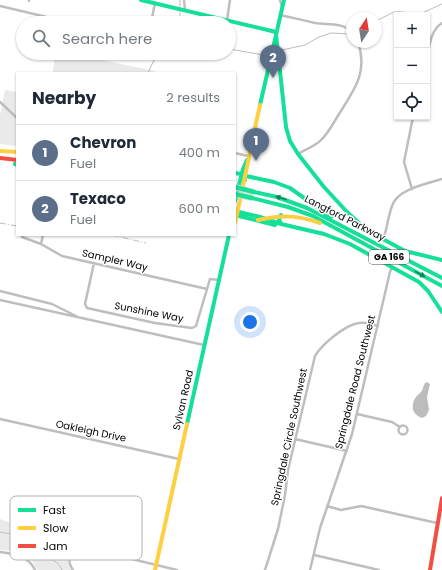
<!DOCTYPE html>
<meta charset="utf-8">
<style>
:root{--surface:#fff;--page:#f6f6f7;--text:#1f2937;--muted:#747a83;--line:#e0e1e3;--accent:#595959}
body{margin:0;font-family:Poppins,sans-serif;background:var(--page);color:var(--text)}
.controls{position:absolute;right:12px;top:12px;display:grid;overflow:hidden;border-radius:0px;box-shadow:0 1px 3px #0004}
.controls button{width:36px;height:36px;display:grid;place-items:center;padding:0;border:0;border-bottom:1px solid var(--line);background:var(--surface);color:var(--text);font:20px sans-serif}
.compass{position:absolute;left:346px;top:12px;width:36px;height:36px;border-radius:50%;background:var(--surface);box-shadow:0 1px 3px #0004;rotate:12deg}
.you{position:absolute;left:250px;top:322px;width:14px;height:14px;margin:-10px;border:3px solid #fff;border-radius:50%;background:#1a73e8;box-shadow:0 0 0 6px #1a73e833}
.badge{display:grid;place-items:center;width:26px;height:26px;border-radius:50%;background:var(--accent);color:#fff;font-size:13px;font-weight:700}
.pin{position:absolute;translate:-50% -33px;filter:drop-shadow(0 1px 2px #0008)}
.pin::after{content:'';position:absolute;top:21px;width:14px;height:12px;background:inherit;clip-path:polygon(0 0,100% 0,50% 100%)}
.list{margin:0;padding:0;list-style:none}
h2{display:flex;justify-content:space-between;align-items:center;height:52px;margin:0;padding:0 16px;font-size:17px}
h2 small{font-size:13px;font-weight:400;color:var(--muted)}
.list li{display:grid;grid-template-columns:26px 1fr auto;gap:12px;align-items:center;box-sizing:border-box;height:56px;padding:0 16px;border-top:1px solid var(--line)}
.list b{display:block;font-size:15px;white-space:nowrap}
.list p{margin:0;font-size:13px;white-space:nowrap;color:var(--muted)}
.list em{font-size:13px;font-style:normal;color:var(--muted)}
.icon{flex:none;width:22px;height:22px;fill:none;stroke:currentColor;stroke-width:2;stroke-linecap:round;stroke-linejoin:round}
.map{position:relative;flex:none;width:442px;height:570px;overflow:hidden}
.search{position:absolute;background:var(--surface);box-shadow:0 1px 3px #0004;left:16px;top:16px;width:220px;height:44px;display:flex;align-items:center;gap:10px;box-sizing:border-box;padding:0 14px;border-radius:22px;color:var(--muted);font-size:15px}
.panel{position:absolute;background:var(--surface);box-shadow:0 1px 3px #0004;left:16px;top:72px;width:220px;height:164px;border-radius:0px}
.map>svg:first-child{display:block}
</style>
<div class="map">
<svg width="442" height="570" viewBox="0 0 442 570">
<rect width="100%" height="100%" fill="#fff"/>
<path fill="#eaeaea" d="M55,53H68L155,71V73H53Z
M5,90L17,92V146L0,144V115Z
M0,519L70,544L68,564L73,570H37L31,558L14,551L0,550Z"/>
<path fill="#bcbcbc" d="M427,382L430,384L427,397L429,410L426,416L422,418C412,415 410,405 416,397C417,395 420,394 421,392C423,390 423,386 425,383Z"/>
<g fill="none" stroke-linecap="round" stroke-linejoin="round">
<path stroke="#bcbcbc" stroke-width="1" d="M180,7V0
M376,21L394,12H402L420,14L442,4
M180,23V11
M229,49L264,55
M282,50L305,45L319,37L331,33L352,34
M148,73L154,60L162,53
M0,532C14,536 26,530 39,542C42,546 42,552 46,556C55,563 56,559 62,570"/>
<path stroke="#bebebe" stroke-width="2.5" d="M184,0L185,10
M280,0L282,7
M29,1V0
M0,6L72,23
M280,15C292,18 304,20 315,23C329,25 341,22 352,32
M227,20L230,0
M151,23L155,3
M427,56C430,44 431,30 442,23
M0,102L17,118
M235,153L248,156
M298,154C306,149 316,146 322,139C329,132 334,122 339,114C355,89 368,72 358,42
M412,189L404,162L413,117
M22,237L41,244L62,256L207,289
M383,240C387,229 388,217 392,206C397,189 426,184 442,179
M41,244L43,235
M94,263L85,304L87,308L155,323L192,328L196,326L210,279L219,280
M0,291L52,304L78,317
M0,300L204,345
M357,414L392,422L400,427
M0,419L179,459
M398.5 430a4.5 4.5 0 1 1 9 0a4.5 4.5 0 1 1-9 0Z
M295,439L347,451
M327,506L341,510L361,506L437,523
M33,535L177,570
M0,552C14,554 29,556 35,570
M314,555L379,570
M73,570C66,560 70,554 78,547
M265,570L278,529L285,495L288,470L315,356C322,344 345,325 359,323C365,322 372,324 378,326
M310,570L320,528L352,434L390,272L392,267"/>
<path stroke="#16e098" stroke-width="4" d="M141,0L276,32
M276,34L286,127L290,141L298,154L324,187L348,213L368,231L405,251L442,260
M272,52L278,66
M260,105L284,0
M15,164L17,165
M235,173L241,174L245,180
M241,178L246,176L274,182L290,188L331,217
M254,192L277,197L307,208L442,278
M252,198L288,207L313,216L442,286
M235,201L243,169L247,160
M235,211L260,217L281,224L324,234L350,244L419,282L428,291L442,312
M235,215L275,225
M281,215L279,219L281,224
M187,424L229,235"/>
<path stroke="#ffcf43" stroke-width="4" d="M0,151L17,152
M258,220C282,215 297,215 320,223
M235,223C244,184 251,145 260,105
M155,570L187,424"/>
<path stroke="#f24e42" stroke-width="4" d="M0,158L17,160
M430,570L442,498"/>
<path stroke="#bdbdbd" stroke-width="1" stroke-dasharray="6 2 1 2" stroke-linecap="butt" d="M0,223L17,226
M112,235L146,243"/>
<g stroke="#dbdbdb" stroke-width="6" stroke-linecap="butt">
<path id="fast-bridge" d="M235,187L254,192
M235,194L252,198"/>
</g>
<use href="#fast-bridge" stroke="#16e098" stroke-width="4.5"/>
</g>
<defs><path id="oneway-solid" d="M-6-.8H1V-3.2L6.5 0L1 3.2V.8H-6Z"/></defs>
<g fill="#0d865b">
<use href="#oneway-solid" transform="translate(281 198) rotate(-163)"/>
<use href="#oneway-solid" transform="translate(420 274) rotate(29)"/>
</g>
<g text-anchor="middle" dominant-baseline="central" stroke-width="3" stroke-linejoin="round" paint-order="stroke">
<rect fill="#fff" stroke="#4c4c4c" stroke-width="1" x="369" y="250" width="40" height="14" rx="3"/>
<g font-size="9" font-weight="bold" fill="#000">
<text x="389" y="257">GA 166</text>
</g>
<g font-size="10" fill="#000" stroke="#fff">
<text transform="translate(345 218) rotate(27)">Langford Parkway</text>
<text transform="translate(115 260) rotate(13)">Sampler Way</text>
<text transform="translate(149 312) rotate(11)">Sunshine Way</text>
<text transform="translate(355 382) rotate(-76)">Springdale Road Southwest</text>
<text transform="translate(183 400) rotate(-77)">Sylvan Road</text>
<text transform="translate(91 431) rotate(12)">Oakleigh Drive</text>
<text transform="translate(289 437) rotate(-78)">Springdale Circle Southwest</text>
</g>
</g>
<rect x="10" y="496" width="132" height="64" rx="6" fill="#fff" stroke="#b2b2b2" stroke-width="1"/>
<rect x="18" y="508" width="18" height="4" fill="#16e098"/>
<rect x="18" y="526" width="18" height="4" fill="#ffcf43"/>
<rect x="18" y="544" width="18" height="4" fill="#f24e42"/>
<g font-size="11" fill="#000">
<text x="43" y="514">Fast</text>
<text x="43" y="532">Slow</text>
<text x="43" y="550">Jam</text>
</g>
</svg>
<div class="controls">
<button>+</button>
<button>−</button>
<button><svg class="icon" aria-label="locate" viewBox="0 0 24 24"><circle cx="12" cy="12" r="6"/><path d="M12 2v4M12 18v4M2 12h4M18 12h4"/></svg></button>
</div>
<svg class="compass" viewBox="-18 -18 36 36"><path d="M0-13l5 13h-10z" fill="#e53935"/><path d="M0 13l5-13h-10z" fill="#747a83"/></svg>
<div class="you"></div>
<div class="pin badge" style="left:256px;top:161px;background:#5c6f8a">1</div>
<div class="pin badge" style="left:273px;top:78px;background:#5c6f8a">2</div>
<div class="search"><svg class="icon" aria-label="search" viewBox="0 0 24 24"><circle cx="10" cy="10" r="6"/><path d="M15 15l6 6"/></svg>Search here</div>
<section class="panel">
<h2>Nearby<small>2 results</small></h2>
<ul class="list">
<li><span class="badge" style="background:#5c6f8a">1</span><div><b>Chevron</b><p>Fuel</p></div><em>400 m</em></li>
<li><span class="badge" style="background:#5c6f8a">2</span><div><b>Texaco</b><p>Fuel</p></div><em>600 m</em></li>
</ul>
</section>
</div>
